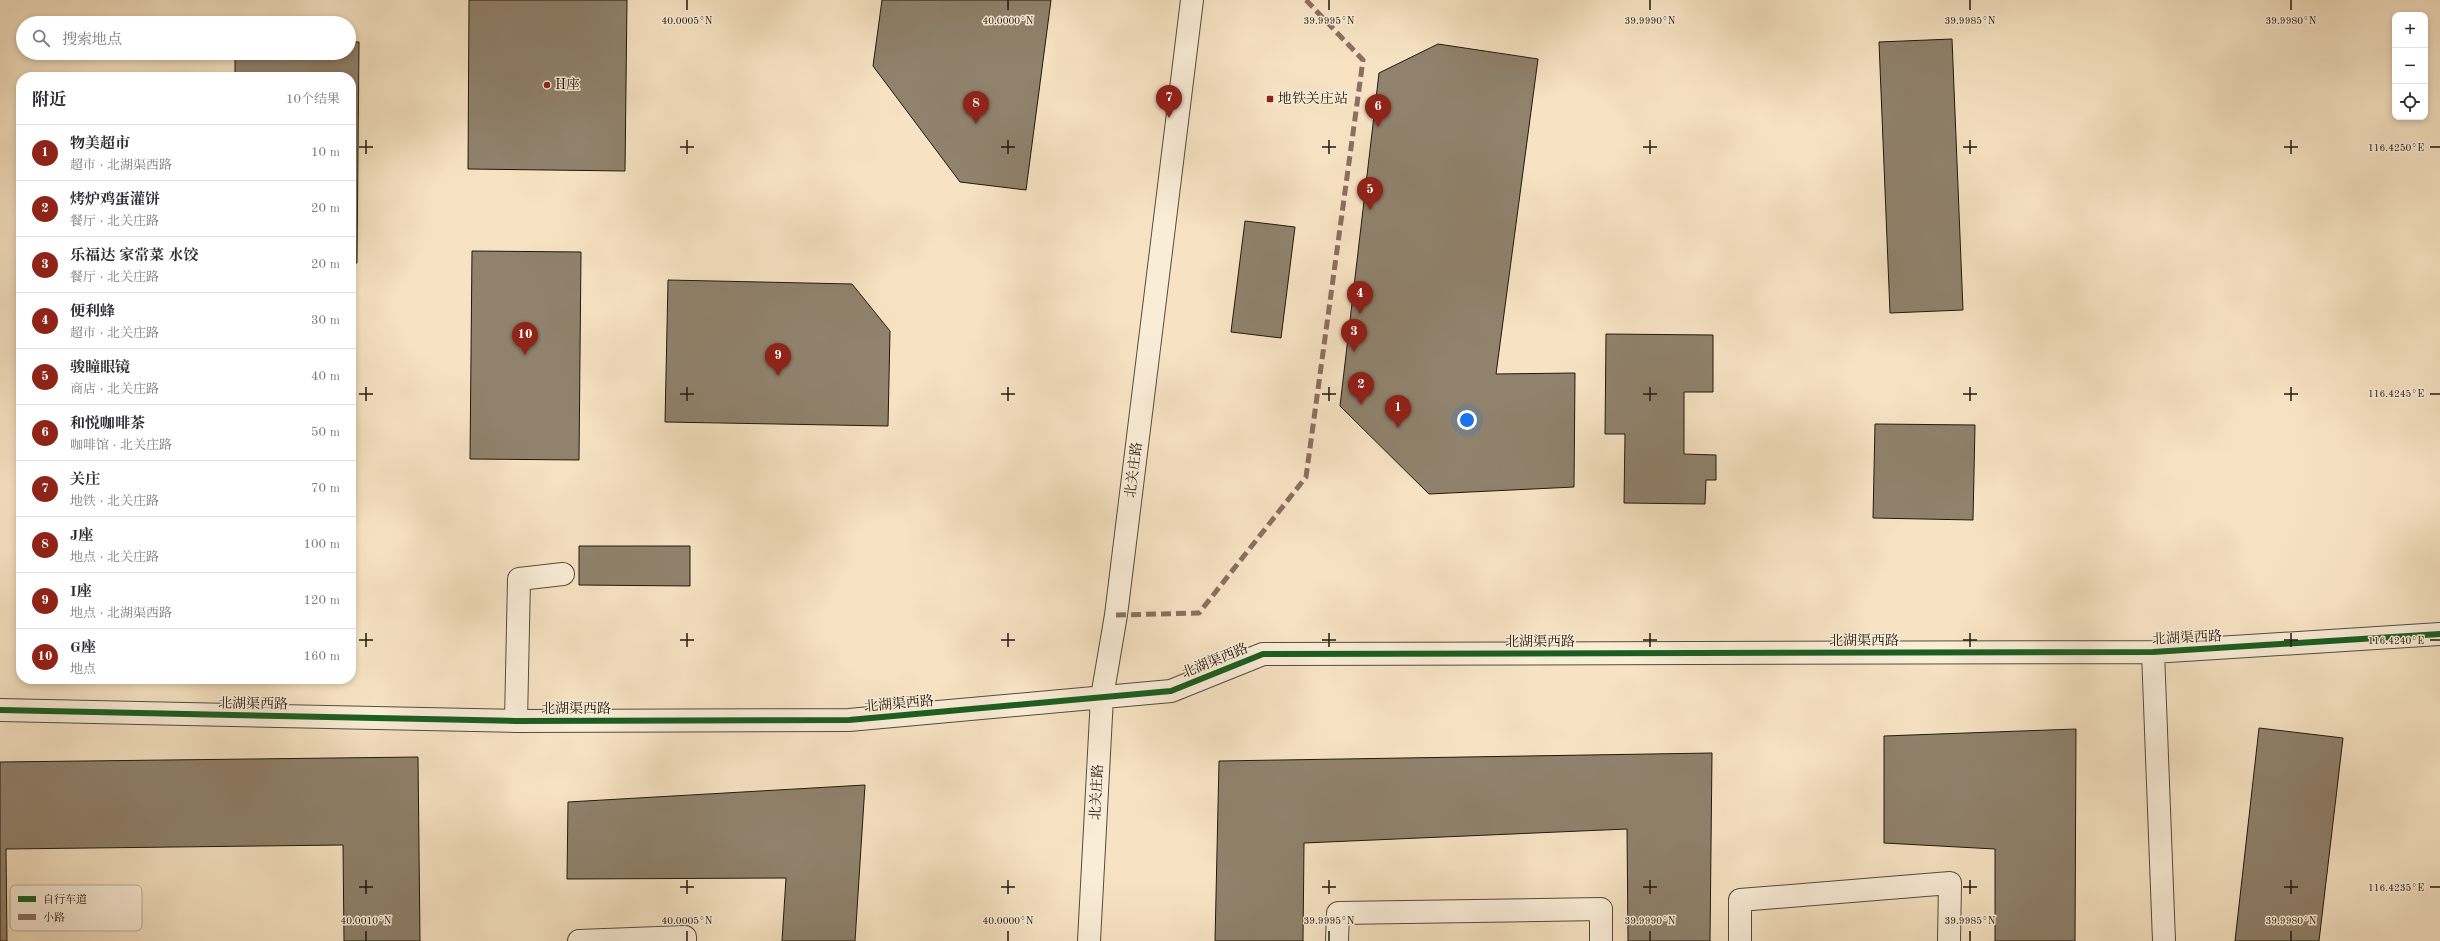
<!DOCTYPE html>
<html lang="zh">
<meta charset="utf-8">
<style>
:root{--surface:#fff;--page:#f7f7f7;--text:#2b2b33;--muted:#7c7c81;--line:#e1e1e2;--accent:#8f2418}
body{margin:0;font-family:"Old Standard TT","Noto Serif SC",serif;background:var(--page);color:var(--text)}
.controls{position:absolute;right:12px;top:12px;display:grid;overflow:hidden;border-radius:8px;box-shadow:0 2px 6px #0003}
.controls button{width:36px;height:36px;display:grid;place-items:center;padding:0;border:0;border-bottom:1px solid var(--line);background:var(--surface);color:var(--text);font:20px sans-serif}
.you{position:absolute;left:1467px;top:420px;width:14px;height:14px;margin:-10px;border:3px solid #fff;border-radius:50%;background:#1a73e8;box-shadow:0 0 0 6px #1a73e833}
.badge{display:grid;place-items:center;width:26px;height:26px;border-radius:50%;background:var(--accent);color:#fff;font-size:13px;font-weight:700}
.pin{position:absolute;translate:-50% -33px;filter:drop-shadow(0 1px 2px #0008)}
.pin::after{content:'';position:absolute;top:21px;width:14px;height:12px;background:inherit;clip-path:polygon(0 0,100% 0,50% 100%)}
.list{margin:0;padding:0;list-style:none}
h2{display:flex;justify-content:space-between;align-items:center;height:52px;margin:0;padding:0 16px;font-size:17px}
h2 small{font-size:13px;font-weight:400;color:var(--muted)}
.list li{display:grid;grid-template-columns:26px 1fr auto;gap:12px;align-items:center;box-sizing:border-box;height:56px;padding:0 16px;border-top:1px solid var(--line)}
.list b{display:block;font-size:15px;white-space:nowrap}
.list p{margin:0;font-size:13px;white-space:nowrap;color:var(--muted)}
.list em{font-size:13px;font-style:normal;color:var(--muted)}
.icon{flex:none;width:22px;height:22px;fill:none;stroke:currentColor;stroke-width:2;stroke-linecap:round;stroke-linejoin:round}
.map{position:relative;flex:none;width:2440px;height:941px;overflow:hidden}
.search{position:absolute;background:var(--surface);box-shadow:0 2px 6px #0003;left:16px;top:16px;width:340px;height:44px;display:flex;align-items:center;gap:10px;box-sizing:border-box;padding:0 14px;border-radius:22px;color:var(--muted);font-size:15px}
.panel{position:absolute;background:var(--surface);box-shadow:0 2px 6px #0003;left:16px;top:72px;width:340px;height:612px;border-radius:16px}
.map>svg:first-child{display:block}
</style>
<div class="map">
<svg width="2440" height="941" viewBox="0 0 2440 941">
<rect width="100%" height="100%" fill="#f7e3c3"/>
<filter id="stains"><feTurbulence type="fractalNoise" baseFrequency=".005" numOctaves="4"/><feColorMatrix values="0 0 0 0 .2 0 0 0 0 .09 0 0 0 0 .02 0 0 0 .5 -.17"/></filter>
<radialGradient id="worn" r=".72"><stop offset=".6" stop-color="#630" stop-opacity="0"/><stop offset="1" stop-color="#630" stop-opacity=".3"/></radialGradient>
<path fill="#90826d" stroke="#211910" d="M469,0H627L625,171L468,169Z
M882,0H1051L1026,190L960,182L873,66Z
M1952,39L1963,310L1890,313L1879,42Z
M349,42H359L357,263H351V77H235V53H349Z
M1438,44L1538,59L1496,374L1575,373L1574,487L1429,494L1340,406L1379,73Z
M1245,221L1295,227L1281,338L1231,332Z
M472,251L581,252L579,460L470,459Z
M668,280L852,284L890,331L888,426L665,422Z
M351,312H352L351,379Z
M1606,334L1713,335V392H1684V454L1716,455V480H1706L1705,504L1624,503L1625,434H1605Z
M1875,424L1975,425L1973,520L1873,518Z
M579,546H690V586L579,585Z
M2259,728L2343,738L2319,941H2235Z
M2076,729L2075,941H1995V849L1884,843V736Z
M1712,753L1710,941H1628L1627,829L1304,843L1303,941H1215L1219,761Z
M418,757L420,941H344L343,845L6,849L7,941H0V762Z
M865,785L855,941H782L786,878L567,879L568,802Z"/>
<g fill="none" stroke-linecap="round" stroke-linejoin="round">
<g stroke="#564c3d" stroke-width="24">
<path id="minor" d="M2153,652L2164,941
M0,710L516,721L849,720L1171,691L1263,654L2153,652L2440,634
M516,721L519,579L563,574
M579,941L685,937V941
M1089,941L1102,697L1116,615L1192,0
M1337,941L1338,913L1601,909V941
M1740,941V900L1950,883L1949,941"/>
</g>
<use href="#minor" stroke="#faedd8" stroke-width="22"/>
<path stroke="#8d6e63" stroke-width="5" stroke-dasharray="10 5" stroke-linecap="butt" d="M1116,615L1199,613L1306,477L1363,60L1306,0"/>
<g stroke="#faedd8" stroke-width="8">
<path id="cycleway" d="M0,710L516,721L849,720L1171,691L1263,654L2153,652L2440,634"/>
</g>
<use href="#cycleway" stroke="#1b5e20" stroke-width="6"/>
</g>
<path fill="none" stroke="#211910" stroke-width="1.5" d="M687,0V10M1008,0V10M1329,0V10M1650,0V10M1970,0V10M2291,0V10M366,140V154M687,140V154M1008,140V154M1329,140V154M1650,140V154M1970,140V154M2291,140V154M359,147H373M680,147H694M1001,147H1015M1322,147H1336M1643,147H1657M1963,147H1977M2284,147H2298M2430,147H2440M366,387V401M687,387V401M1008,387V401M1329,387V401M1650,387V401M1970,387V401M2291,387V401M359,394H373M680,394H694M1001,394H1015M1322,394H1336M1643,394H1657M1963,394H1977M2284,394H2298M2430,394H2440M366,633V647M687,633V647M1008,633V647M1329,633V647M1650,633V647M1970,633V647M2291,633V647M359,640H373M680,640H694M1001,640H1015M1322,640H1336M1643,640H1657M1963,640H1977M2284,640H2298M2430,640H2440M366,880V894M687,880V894M1008,880V894M1329,880V894M1650,880V894M1970,880V894M2291,880V894M359,887H373M680,887H694M1001,887H1015M1322,887H1336M1643,887H1657M1963,887H1977M2284,887H2298M2430,887H2440M366,931V941M687,931V941M1008,931V941M1329,931V941M1650,931V941M1970,931V941M2291,931V941"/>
<g fill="#8f2418" stroke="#faedd8" stroke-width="1.5">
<circle cx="547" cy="85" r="4"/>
<rect x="1266" y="95" width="8" height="8" rx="2"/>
</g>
<g text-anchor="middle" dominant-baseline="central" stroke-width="3" stroke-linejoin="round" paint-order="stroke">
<g font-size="14" fill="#211910" stroke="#faedd8" text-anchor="start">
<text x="555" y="85">H座</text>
<text x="1278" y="99">地铁关庄站</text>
</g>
<g font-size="14" fill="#211910" stroke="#faedd8">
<text transform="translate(1134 470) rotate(-83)">北关庄路</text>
<text transform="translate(2187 638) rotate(-3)">北湖渠西路</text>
<text x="1864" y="641">北湖渠西路</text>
<text x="1540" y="642">北湖渠西路</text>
<text transform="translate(1215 661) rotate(-22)">北湖渠西路</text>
<text transform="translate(253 704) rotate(1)">北湖渠西路</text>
<text transform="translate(899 704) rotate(-5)">北湖渠西路</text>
<text x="576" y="709">北湖渠西路</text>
<text transform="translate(1097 792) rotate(-87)">北关庄路</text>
</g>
</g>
<rect x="10" y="885" width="132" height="46" rx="6" fill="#faedd8" stroke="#b9ad9c" stroke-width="1"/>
<rect x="18" y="896" width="18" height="6" fill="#1b5e20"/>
<rect x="18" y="914" width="18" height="6" fill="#8d6e63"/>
<g font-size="11" fill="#211910">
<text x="43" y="903">自行车道</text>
<text x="43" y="921">小路</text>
</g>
<g font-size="10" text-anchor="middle" fill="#211910" stroke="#faedd8" stroke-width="3" stroke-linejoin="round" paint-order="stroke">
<text x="687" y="24">40.0005°N</text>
<text x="1008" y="24">40.0000°N</text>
<text x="1329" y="24">39.9995°N</text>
<text x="1650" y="24">39.9990°N</text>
<text x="1970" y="24">39.9985°N</text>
<text x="2291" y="24">39.9980°N</text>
<text x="2396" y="151">116.4250°E</text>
<text x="2396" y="397">116.4245°E</text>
<text x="2396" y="644">116.4240°E</text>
<text x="2396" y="891">116.4235°E</text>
<text x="366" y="924">40.0010°N</text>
<text x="687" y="924">40.0005°N</text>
<text x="1008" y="924">40.0000°N</text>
<text x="1329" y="924">39.9995°N</text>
<text x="1650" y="924">39.9990°N</text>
<text x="1970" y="924">39.9985°N</text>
<text x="2291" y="924">39.9980°N</text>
</g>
<rect width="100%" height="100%" filter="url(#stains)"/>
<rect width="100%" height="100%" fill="url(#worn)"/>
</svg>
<div class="controls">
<button>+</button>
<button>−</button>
<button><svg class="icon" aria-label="locate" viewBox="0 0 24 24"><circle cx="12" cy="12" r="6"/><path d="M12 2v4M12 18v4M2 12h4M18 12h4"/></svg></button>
</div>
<div class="you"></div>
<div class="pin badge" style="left:1398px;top:428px">1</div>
<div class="pin badge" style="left:1361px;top:405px">2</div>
<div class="pin badge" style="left:1354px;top:352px">3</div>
<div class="pin badge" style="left:1360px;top:314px">4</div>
<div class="pin badge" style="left:1370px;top:210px">5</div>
<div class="pin badge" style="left:1378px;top:127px">6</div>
<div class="pin badge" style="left:1169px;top:118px">7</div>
<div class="pin badge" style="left:976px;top:124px">8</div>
<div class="pin badge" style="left:778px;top:376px">9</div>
<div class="pin badge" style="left:525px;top:355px">10</div>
<div class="search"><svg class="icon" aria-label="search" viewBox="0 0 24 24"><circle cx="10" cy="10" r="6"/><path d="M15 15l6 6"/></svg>搜索地点</div>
<section class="panel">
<h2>附近<small>10个结果</small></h2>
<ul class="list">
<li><span class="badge">1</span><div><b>物美超市</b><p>超市 · 北湖渠西路</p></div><em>10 m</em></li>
<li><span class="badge">2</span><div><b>烤炉鸡蛋灌饼</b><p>餐厅 · 北关庄路</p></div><em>20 m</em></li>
<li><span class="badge">3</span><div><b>乐福达 家常菜 水饺</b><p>餐厅 · 北关庄路</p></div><em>20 m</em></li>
<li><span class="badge">4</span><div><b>便利蜂</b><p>超市 · 北关庄路</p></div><em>30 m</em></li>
<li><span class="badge">5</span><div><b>骏瞳眼镜</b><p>商店 · 北关庄路</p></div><em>40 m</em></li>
<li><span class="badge">6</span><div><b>和悦咖啡茶</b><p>咖啡馆 · 北关庄路</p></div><em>50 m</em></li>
<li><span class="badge">7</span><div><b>关庄</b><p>地铁 · 北关庄路</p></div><em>70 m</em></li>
<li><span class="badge">8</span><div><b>J座</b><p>地点 · 北关庄路</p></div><em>100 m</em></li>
<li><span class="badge">9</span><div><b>I座</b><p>地点 · 北湖渠西路</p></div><em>120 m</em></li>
<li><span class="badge">10</span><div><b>G座</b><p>地点</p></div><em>160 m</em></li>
</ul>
</section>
</div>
